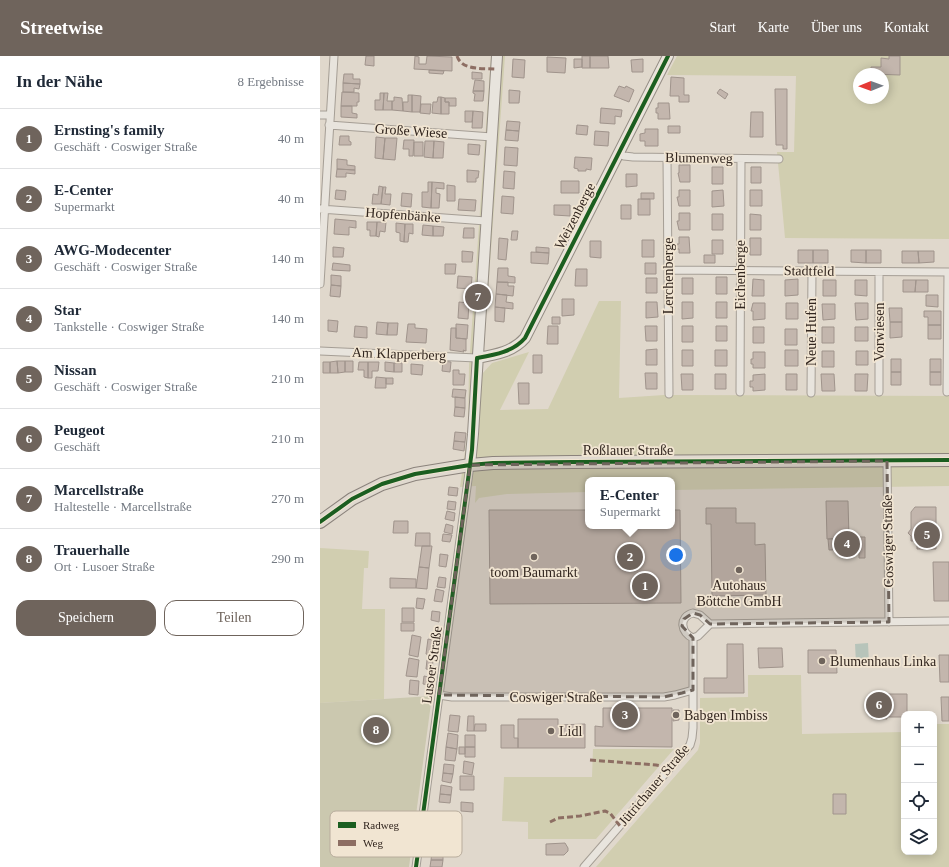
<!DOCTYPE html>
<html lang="de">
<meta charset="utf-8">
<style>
:root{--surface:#fff;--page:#f2f2f3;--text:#1f2937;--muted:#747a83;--line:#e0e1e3;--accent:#6f645c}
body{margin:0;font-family:"Times New Roman",serif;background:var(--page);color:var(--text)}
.controls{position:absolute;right:12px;bottom:12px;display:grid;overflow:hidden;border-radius:8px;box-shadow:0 2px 10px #0003}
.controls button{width:36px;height:36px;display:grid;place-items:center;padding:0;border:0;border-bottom:1px solid var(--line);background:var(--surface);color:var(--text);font:20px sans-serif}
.compass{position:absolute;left:533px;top:12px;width:36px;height:36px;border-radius:50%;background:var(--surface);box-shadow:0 2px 10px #0003;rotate:269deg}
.you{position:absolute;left:356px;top:499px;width:14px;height:14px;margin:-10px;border:3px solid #fff;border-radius:50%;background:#1a73e8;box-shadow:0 0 0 6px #1a73e833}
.badge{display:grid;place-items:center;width:26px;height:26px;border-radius:50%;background:var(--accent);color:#fff;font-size:13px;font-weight:700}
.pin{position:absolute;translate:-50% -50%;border:2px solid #fff;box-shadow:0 1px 4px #0006}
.popup{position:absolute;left:265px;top:421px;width:90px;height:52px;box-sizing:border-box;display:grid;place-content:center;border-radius:8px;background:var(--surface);filter:drop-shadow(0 1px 3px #0005);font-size:13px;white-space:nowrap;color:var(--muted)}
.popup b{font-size:15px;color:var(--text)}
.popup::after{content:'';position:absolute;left:50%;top:100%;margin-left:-8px;border:8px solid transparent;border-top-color:var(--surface)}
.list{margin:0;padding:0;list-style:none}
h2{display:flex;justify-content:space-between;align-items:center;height:52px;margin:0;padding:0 16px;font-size:17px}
h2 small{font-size:13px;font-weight:400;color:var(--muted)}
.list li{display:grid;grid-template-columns:26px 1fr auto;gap:12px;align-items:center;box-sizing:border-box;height:60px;padding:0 16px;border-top:1px solid var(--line)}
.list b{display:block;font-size:15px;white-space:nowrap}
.list p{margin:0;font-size:13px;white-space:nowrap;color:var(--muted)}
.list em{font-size:13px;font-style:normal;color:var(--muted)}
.actions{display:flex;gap:8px;padding:12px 16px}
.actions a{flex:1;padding:9px 0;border:1px solid var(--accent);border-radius:12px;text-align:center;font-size:14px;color:var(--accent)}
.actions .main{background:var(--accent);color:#fff}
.icon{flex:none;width:22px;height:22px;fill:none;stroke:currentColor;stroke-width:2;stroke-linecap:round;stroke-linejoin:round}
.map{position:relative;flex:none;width:629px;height:811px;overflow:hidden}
header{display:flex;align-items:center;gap:24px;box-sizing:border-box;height:56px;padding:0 20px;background:var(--accent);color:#fff}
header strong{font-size:19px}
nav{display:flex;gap:22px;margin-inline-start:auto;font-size:14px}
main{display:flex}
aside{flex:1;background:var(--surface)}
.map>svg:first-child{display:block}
</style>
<header>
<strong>Streetwise</strong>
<nav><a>Start</a><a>Karte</a><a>Über uns</a><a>Kontakt</a></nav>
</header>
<main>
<aside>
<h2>In der Nähe<small>8 Ergebnisse</small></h2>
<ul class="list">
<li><span class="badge">1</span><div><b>Ernsting's family</b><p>Geschäft · Coswiger Straße</p></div><em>40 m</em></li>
<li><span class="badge">2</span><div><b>E-Center</b><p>Supermarkt</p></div><em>40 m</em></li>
<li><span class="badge">3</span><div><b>AWG-Modecenter</b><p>Geschäft · Coswiger Straße</p></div><em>140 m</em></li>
<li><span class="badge">4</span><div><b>Star</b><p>Tankstelle · Coswiger Straße</p></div><em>140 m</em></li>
<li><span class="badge">5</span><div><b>Nissan</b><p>Geschäft · Coswiger Straße</p></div><em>210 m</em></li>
<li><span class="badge">6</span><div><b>Peugeot</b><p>Geschäft</p></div><em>210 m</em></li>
<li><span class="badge">7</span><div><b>Marcellstraße</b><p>Haltestelle · Marcellstraße</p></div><em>270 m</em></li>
<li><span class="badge">8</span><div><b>Trauerhalle</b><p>Ort · Lusoer Straße</p></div><em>290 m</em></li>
</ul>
<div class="actions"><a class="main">Speichern</a><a>Teilen</a></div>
</aside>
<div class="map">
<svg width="629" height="811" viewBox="0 0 629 811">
<rect width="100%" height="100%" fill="#e0d8cc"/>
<path fill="#d1ceb0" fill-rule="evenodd" d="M171,0H185L162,318L172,307L209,296L180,354L228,353L279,245H301L299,342L344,339L629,340V430L352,434V424H268V436L187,438L159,442L155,447L156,430L140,431L148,374L149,310Z
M357,0H629V183L465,182L457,96H474L476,20L347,19ZM539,18H563V42H539Z
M0,492L49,495L48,512H44L42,553H65L64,643L0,647Z
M428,619H481L482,678L584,676V796H614V668H629V811H276L378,694L380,687V642L428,641Z
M273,693H354L276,783H208V766L182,765L184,721H272Z"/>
<path fill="#cbc8af" d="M112,640L89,811H0V647Z"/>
<path fill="#b7c4ba" d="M548,587L549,607H536L535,588Z"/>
<path fill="#c3b6ad" stroke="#a0948c" d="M46,0H54V10L45,9Z
M95,0L99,1V8H106L107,0L132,1V15L94,13Z
M262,0H270V12H262Z
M270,0H288L289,12H270Z
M569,0H580V19L551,18V11H561V2L569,3Z
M227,1L246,2L245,17L227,16Z
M193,3L205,4L204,22L192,21Z
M254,3H262V11L254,12Z
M323,3V16H312L311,4Z
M109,14L124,15L123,18L109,17Z
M152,16L162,17V23H152Z
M24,18H33V23H40V28L23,27Z
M351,21L364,22V39H369V46H359V40H350Z
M155,24L164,25V35H153Z
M23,27L40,28L39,33L34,32V36H23Z
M299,30L305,32L306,30L314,34L309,46L294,40Z
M400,33L408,38L405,43L397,37Z
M455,33H467V93H463V89H456Z
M189,34L200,35L199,47H189Z
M153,35H164L163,45H154L155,38L153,37Z
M22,36L39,37V46H37V50H21Z
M60,37H64L63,54H55V44H60Z
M64,37H68L67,45H72V54H63Z
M88,39H92V56L83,55V46H88Z
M92,39L101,40L100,56H92Z
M74,41L82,42L83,55L72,54V45H74Z
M118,41H121V58L112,57L113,46H117Z
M121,41L125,42V46H129V58H121Z
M125,42H136V50H129V46H125Z
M338,47H349L350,63H338V57H336V52H338Z
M101,48H111L110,58L100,57Z
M21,50H32V57L37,58V62L21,61Z
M281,52L302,54L301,61L295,60V68L280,67Z
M145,55H153L152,66H145Z
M153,55L163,56L162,72H152Z
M431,56H443V81H430Z
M187,65L200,66L199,75L186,74Z
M257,69L268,70L267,79L256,78Z
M348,70H360V77H348Z
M325,73H338V90H325V85H320V78L325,77Z
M186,74L199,75L198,85L185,84Z
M275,75L289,76L288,90L274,89Z
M20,80H29V85L31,86V89H19Z
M56,81L65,82L63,103L55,102Z
M65,82H77L75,104L63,103Z
M84,84H94L93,100H89V93H83Z
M105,85H114L113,102L104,101Z
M114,85L124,86L123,102H113Z
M94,86H103V100H94Z
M148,88L160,89L159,99L148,98Z
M185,91L198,92L197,110L184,109Z
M255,101L272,102L271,114L266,113V115H258V113L254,112Z
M17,103L27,104V109L35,110V114L17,113Z
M359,109H370V126H360L358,117H359Z
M392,111H403V128H392Z
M431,111H441V127H431Z
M17,113L35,114V118L26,117V121H16Z
M147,114L159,115L158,122H156V126H147Z
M184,115L195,116L194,133L183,132Z
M306,118H317V130L306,131Z
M241,125H259V137H241Z
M108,126H112L111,152L102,151V136H108Z
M112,126L124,127V133L116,132V137L120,138L119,152H111Z
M127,129L135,130V145H127Z
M59,130L63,131L61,148H52L53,138L58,139Z
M63,131H66L65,138H71L70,149L61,148Z
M16,134L26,135L25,144L15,143Z
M359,134H370V150H359L357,141H359Z
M403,134L404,150L392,151V135Z
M430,134H442V150H430Z
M82,137L92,138L91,151L81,150Z
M321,137H334V143H321Z
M182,140L194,141L193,158L181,157Z
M139,143L156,144L155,155L138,154Z
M318,143H330V159H318Z
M234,149H250V160L234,159Z
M301,149H311V163H301Z
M359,157H370V174H359L357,165H359Z
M392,158H403V174H392Z
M430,158L441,159V174H430Z
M15,163L36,165V172L29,171V179L14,178Z
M47,166H57L56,180H50V174H47Z
M57,166H66L65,176L60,175L59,181L56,180Z
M76,167L85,168L84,186L80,185V177L76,176Z
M85,168H93V178L89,177L88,186H84Z
M103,169L113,170V180L102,179Z
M113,170L124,171L123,180H113Z
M144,172H154V182H143Z
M192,175H198L197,184H191Z
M359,181H369L370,197H359V193H357V188H359Z
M179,182L188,183L186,204L178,203Z
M430,182H441V199H430Z
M322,184H334V201H322Z
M392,184H403V198H392Z
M270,185H281V202L270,201Z
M13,191L24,192L23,201H13Z
M216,191L229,192V197L216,196Z
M478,194H493V207H478Z
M493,194H508V207H493Z
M531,194H546V207L531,206Z
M546,194H561V207H546Z
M142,195L153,196L152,206H142Z
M582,195H598L599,207H582Z
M598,195H614V206L599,207Z
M211,196L229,197L228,208L211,207Z
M384,199H395V207H384Z
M13,207L30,209V215L12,214Z
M325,207H336V218H325Z
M125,208H136L135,218H125Z
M178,212H188V220L195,221V227L177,226Z
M256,213H267V230H255Z
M11,219L21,220V230L11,229Z
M138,220L152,221L151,233L137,232Z
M396,221H407V238H396Z
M326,222H337V237H326Z
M362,222H373V238H362Z
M433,223L444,224V240H432Z
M478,223V239L465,240V224Z
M503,224H516V240H503Z
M535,224H547V240L535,239Z
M583,224H596L595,236H583Z
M596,224H608V236H595Z
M177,226H188V230H194L193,240L176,238Z
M11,229L21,230L20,241L10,240Z
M176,238L187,239L186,246L193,247V253L175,251Z
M606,239H618V251L606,250Z
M242,243H254V259L242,260Z
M139,246L149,247L148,263L138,262Z
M326,246H337L338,261L326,262Z
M362,246H373V262L362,263Z
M396,246H407V262H396Z
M433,247H445V263L433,264V255H431Z
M466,247H478V263H466Z
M535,247H548V263L536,264Z
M502,248H515V263L503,264Z
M175,251L185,252L184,266L175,265Z
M569,252H582V266H570Z
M604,255H621V269H608V261H604Z
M232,261H240V268H232Z
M8,264L18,265L17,276L8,275Z
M57,266L68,267L67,279L56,278Z
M570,266H582V281L570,282Z
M68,267H78L77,279H67Z
M88,268H95V272L107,273L106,287L86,286Z
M136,268L148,269L147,283L136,282Z
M608,269H621V283H608Z
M35,270L47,271V282L34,281Z
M228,270H238V288H227Z
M325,270H337V285H326Z
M362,270H373V286H362Z
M396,270H407V285H396Z
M433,271H444V287H433Z
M502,271H514V287H502Z
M535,271H548V285H535Z
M131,272H136V282L146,283V295L143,294L144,296L130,294Z
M465,273H477V289H465Z
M337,293V309H326V294Z
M362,294H373V310H362Z
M395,294H407V310H395Z
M465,294H478V310H465Z
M502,295H514V311H502Z
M536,295H548V309H536Z
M433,296H445V312H433V308H431V303H433Z
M213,299H222V317H213Z
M571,303H581V316H571Z
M610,303H621V316H610Z
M17,305H25V316L18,317Z
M17,305L18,317H10V306Z
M25,305H33V316H25Z
M123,305L131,306L130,316L122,315Z
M3,306H10V317H3Z
M39,306H48V322L44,321V314H38Z
M48,306H59L58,315H52V322H48Z
M65,306L74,307V316L65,315Z
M74,307H82V316H74Z
M91,308L103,309L102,319L91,318Z
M133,314H139V318H145L144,329H133Z
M571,316H581V329H571Z
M610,316H621V329H610Z
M325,317H337V333H326Z
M361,318H373V334H362Z
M395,318H406V333H395Z
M445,318V334L433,335V331H430V325H433V319Z
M466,318H477V334H466Z
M501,318H514L515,335H502Z
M535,318H548L547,335H535Z
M56,321L66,322V332H55Z
M66,322H73V328H66Z
M198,327H209V348H199Z
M133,333L146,334L145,342L132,341Z
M135,341L145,342V352L135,351Z
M135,351L145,352L144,361L134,360Z
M135,376L146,377L145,386L134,385Z
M134,385L145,386L144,395L133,393Z
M129,431L138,432L137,440L128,439Z
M128,445L136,446L135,454L127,453Z
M506,445H528L529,482L507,483Z
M595,451H616V473H597V485H591V480L588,477L591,473V456Z
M386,452H416V467H435V489L445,488L446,539L392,540L391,468H386Z
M169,454H268V470H352V454H360L361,547L170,548Z
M127,455L135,457L134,465L125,463Z
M74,465H88V477H73Z
M126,468L133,470L132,478L124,476Z
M597,473H616V493H597Z
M96,477H110V490H95Z
M123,478L132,479L130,486L122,485Z
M529,481H545V502H539V493L509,494L508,483L529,482Z
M102,490H112L109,512L99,511Z
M120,498L128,499L126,511L119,510Z
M613,506H629V545H614Z
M99,511L109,512L107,533L96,532Z
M119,521L126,522L125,532L117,531Z
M70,522L96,523V532H70Z
M116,533L124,535L122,546L114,545Z
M97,542L105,543L103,553L96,552Z
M82,552H94V566H82Z
M112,555L120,556L119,566L111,564Z
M81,567H94V575H81Z
M92,579L101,581L98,601L89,599Z
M108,583L117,585L115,600L106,598Z
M407,588H423L424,637H384V622H407Z
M438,592H462L463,611L439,612Z
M488,594H516L517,617H488Z
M619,599H629V626H620Z
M89,602L99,604L97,621L86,620Z
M107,604L113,605L112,614L106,613Z
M104,620L113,622L111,629L103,628Z
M90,624L99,625L98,639L89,638Z
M551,638H567V663L551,662Z
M567,638H587V658H584V661H567Z
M621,641H629V665H622Z
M283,652H352V691L275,690V670L283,671Z
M353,654H359V664L353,665Z
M130,659L140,660L138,676L128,675Z
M148,660H154V675H147Z
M198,663H238V669L265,668V692H198Z
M49 673a7 7 0 1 1 14 0a7 7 0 1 1-14 0Z
M155,668H166V675H154Z
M181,669H194V682H198V692H181Z
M128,677L138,679L137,693L126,691Z
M145,679H155V691H145Z
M126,691L137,693L135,705L125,704Z
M139,691H145V698H139Z
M145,691H155V701H145Z
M144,705L154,707L152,719L143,717Z
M124,708L134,709L133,718L123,717Z
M123,717L133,718L131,727L122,725Z
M140,720H154V734H140Z
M121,729L132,731L131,739L120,738Z
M120,738L131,739L130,747L119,746Z
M513,738H526V758H513Z
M141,746L153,747V756L141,755Z
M117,756L140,757V766H117Z
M115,767L127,769L125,785L113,784Z
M113,784L125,785L123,796H112Z
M245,787L248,792V795L244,799H226V788Z
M112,796H123V804H111Z
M111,804H123L122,811H110Z"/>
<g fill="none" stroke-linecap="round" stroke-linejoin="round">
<g stroke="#a59e95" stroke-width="9">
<path id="street" d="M0,59H10
M9,69L172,81
M299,98L304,100L313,101L459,103
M347,102L349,338
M0,153L166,165
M348,214L629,216
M559,217V336
M0,228L14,0
M0,295L157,302
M420,336L421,103
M627,336L628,216
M491,337L492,216
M567,405L569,566
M373,557L380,559L390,568L378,580L373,582C361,577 358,561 373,557Z
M390,568L629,565
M119,639L132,641H344L355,639L373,634
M96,811L150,409
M264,811L370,689L372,682L373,672V582"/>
</g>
<g stroke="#958d84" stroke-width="12">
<path id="secondary" d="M157,302C174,299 193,296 205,282L348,0
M150,409L153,378L177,0"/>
</g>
<g stroke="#8b837c" stroke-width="14">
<path id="primary" d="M0,466L32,443L62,428L95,418L150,409L173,407L253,406L629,404"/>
</g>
<use href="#street" stroke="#e8e4dd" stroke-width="7"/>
<use href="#secondary" stroke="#e8e4dd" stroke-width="10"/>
<use href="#primary" stroke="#e0d9cf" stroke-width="12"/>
<path stroke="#8d6e63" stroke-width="3" stroke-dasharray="6 3" stroke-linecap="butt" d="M137,0C142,15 163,12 176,13
M270,704L336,709L341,710L348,715
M230,766L238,762L260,760L285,755L290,757L300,770"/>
<g stroke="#f1e5d2" stroke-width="6">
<path id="cycleway" d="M0,466L32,443L62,428L95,418L150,409L173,407L253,406L629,404
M96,811L152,394L157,302C174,299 193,296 205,282L348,0"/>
</g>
<use href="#cycleway" stroke="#1b5e20" stroke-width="4"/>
</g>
<path fill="#6f645c" fill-opacity="0.2" stroke="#6f645c" stroke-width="3" stroke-dasharray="8 5" stroke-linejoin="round" d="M567,405L569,566L390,568L380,559L373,557L364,563L362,570L373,582V634L362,637L344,641L119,639L150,409Z"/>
<g fill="#6f645c" stroke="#f1e5d2" stroke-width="1.5">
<circle cx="214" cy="501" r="4"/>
<circle cx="419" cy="514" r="4"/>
<circle cx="502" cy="605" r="4"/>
<circle cx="356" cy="659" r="4"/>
<circle cx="231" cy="675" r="4"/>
</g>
<g text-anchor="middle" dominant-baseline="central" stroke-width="3.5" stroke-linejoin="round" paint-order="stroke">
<g font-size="14" fill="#32261f" stroke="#f1e5d2">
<text transform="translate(91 75) rotate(4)">Große Wiese</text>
<text transform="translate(379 102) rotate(1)">Blumenweg</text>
<text transform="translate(83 159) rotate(4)">Hopfenbänke</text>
<text transform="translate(255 160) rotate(-63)">Weizenberge</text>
<text transform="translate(489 215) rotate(1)">Stadtfeld</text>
<text transform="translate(420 219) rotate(-90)">Eichenberge</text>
<text transform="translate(348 220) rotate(-90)">Lerchenberge</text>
<text transform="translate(491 276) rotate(-90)">Neue Hufen</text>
<text transform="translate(559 276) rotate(-90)">Vorwiesen</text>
<text transform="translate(79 298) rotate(2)">Am Klapperberg</text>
<text x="308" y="394">Roßlauer Straße</text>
<text transform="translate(568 485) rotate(-91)">Coswiger Straße</text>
<text transform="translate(112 609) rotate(-82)">Lusoer Straße</text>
<text x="236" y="641">Coswiger Straße</text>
<text transform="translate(334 729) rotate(-50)">Jütrichauer Straße</text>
</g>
<g font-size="14" fill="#32261f" stroke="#f1e5d2" text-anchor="start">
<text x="214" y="516" text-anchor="middle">toom Baumarkt</text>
<text x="419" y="529" text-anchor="middle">Autohaus<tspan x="419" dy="16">Böttche GmbH</tspan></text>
<text x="510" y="605">Blumenhaus Linka</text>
<text x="364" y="659">Babgen Imbiss</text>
<text x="239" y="675">Lidl</text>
</g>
</g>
<rect x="10" y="755" width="132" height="46" rx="6" fill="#f1e5d2" stroke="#b8ac9c" stroke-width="1"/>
<rect x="18" y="766" width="18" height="6" fill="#1b5e20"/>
<rect x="18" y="784" width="18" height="6" fill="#8d6e63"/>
<g font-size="11" fill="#32261f">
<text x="43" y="773">Radweg</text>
<text x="43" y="791">Weg</text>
</g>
</svg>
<div class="controls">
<button>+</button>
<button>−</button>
<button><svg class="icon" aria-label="locate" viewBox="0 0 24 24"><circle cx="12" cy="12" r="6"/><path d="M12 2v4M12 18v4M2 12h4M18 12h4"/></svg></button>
<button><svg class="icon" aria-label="layers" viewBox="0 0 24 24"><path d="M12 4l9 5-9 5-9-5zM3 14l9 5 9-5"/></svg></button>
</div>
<svg class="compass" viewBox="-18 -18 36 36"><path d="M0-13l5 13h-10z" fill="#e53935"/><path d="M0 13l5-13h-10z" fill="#747a83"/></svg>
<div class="you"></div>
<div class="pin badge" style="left:325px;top:530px">1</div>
<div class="pin badge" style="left:310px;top:501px">2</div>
<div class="popup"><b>E-Center</b>Supermarkt</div>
<div class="pin badge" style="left:305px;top:659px">3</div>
<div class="pin badge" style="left:527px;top:488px">4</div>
<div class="pin badge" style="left:607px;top:479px">5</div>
<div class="pin badge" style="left:559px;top:649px">6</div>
<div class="pin badge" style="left:158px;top:241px">7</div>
<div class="pin badge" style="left:56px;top:674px">8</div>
</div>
</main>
